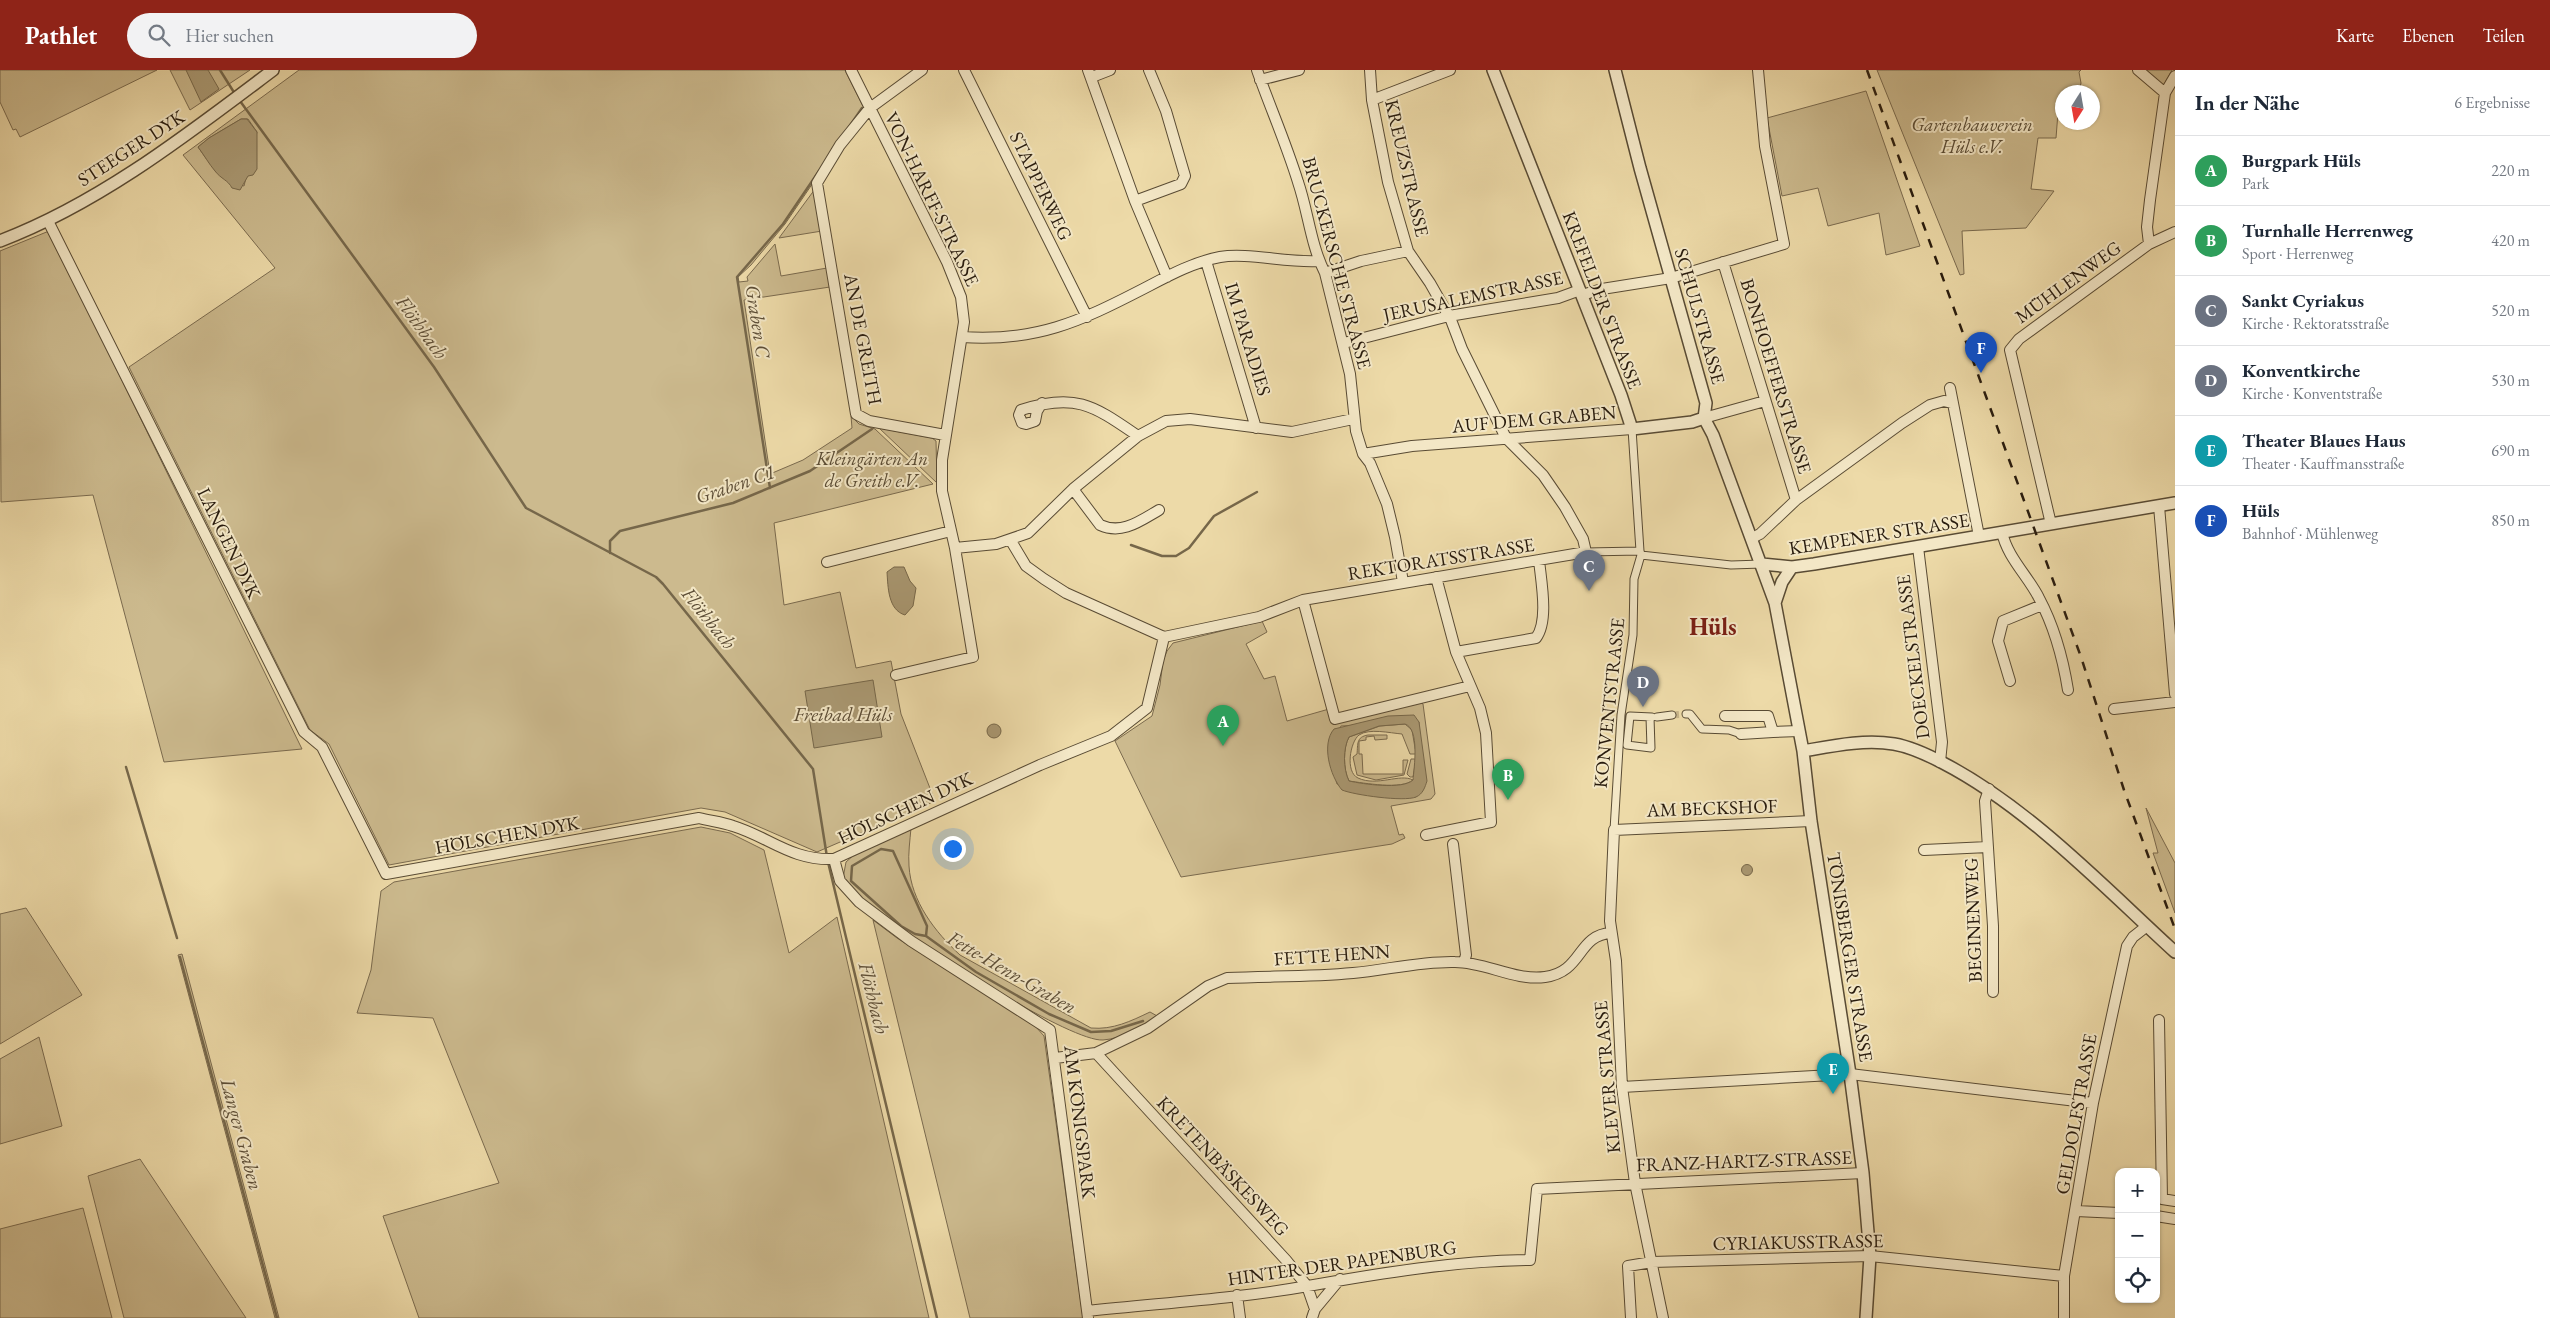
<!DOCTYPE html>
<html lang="de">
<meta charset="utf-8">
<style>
:root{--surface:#fff;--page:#f2f2f3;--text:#1f2937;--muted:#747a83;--line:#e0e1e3;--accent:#8f2418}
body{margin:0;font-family:"EB Garamond",serif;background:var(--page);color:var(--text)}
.controls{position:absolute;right:15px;bottom:15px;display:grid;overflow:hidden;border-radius:10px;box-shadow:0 1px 4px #0004}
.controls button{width:45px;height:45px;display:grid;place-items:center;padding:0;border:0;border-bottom:1px solid var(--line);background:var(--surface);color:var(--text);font:25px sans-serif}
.compass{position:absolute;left:2055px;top:15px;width:45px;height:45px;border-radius:50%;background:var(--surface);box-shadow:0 1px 4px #0004;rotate:191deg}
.you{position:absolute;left:952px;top:778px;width:18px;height:18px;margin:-12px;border:4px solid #fff;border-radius:50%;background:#1a73e8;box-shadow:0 0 0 8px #1a73e833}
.badge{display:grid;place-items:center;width:32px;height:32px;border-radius:50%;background:var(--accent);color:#fff;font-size:16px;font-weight:700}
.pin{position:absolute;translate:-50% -41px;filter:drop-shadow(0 1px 2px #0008)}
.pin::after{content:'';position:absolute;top:26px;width:18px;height:15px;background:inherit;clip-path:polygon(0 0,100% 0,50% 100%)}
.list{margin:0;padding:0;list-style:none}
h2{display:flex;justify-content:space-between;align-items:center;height:65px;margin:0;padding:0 20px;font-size:21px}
h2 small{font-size:16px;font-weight:400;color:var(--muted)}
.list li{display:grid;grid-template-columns:32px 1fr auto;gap:15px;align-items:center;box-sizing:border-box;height:70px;padding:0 20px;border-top:1px solid var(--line)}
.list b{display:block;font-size:19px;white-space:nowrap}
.list p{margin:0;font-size:16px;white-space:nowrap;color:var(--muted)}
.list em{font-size:16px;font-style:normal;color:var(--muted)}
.icon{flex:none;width:28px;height:28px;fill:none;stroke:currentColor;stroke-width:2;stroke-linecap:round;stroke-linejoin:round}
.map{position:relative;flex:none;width:2175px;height:1248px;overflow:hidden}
header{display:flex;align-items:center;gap:30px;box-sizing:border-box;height:70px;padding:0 25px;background:var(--accent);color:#fff}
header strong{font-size:24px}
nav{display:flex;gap:28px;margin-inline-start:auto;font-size:18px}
.search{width:350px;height:45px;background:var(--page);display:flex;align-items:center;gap:12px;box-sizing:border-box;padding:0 18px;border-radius:28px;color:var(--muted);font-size:19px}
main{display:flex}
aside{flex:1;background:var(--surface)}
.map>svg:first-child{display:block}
</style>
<header>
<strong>Pathlet</strong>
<div class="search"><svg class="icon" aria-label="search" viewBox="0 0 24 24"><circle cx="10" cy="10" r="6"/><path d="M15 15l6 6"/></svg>Hier suchen</div>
<nav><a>Karte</a><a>Ebenen</a><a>Teilen</a></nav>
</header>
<main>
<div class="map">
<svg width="2175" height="1248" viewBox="0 0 2175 1248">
<rect width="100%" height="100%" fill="#eddaa8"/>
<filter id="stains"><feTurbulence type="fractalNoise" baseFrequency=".004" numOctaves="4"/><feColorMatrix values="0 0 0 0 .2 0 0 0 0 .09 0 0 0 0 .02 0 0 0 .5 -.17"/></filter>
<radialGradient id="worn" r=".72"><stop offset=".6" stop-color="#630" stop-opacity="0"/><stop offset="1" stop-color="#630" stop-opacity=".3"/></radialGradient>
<path fill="#ccba8e" stroke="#7a6a4e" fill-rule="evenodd" d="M0,0H157L20,67L16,59L13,60L0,32Z
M170,0H250L190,40Z
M299,0H845L864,38L785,154L751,195L738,207L739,212L748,211L747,207L775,174L781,206L827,198L830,217L744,230L770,404L803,390L852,358L851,346L859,354L875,359L933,414L774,453L784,535L840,522L856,598L891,591L901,644L935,731L817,782L725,742L701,738L389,795L329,674L310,660L129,297L275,198L183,85ZM241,49H248L257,62L244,116C219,108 213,98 198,77L209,68Z
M1877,0H2081L2079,2L2081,13L2079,22H2062V30H2059L2056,68H2038L2031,119L2054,121L2026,158L1962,161L1964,204L1960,205Z
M2144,0H2172L2162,18Z
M1866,21L1920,176L1886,185L1879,143L1828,156L1818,118L1782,126L1767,48Z
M815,119L822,161L779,168Z
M49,161L302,679L164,692L93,425L1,432L0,181Z
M879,358L932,368L936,371L937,413Z
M1262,551L1267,562L1246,574L1264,609L1275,606L1287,651L1329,639L1333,653L1420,632L1423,634L1435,724L1431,729L1391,736L1399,765L1403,764L1405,768L1392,774L1181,807L1115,671L1152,646L1160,615L1163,591L1167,581L1173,573ZM1419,652L1416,727L1337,714L1328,681L1341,656Z
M1405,654L1412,660L1416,684H1410L1402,664C1390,663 1369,658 1359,665C1350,672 1345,702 1358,708C1377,717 1400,703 1413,710C1402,720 1364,713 1349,711C1343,699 1343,678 1349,667L1380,656Z
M1368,665H1387V669L1375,670L1374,666L1366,667V670L1359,671V684H1362L1363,704H1403V690H1408L1404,705L1376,710L1357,705L1353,687L1357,684C1358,674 1356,667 1368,665Z
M1411,689H1416L1413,707H1410L1407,704Z
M2146,738L2175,793V843L2153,783H2158Z
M701,757L730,763L764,780L789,883L837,847L929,1248H419L383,1146L499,1113L433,948L357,943L371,900L381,821L394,812Z
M911,758C910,770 908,784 909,796C911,831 935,862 960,885L1091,958C1113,960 1131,951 1150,942L1159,947C1143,955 1122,969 1103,970C1072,972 932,883 903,861C881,845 860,829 843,808L846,792L855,784Z
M26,838L82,925L0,974V844Z
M873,850L897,868L1036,957L1044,966L1083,1248H970Z
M182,884L279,1248H275L178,885Z
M39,967L62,1056L0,1074V989Z
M140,1089L246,1248H124L88,1106Z
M83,1138L112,1248H0V1159Z"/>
<path fill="#aa9973" stroke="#76674a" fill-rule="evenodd" d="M186,0H208L219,19L201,32Z
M241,49H247L257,62V99L253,105L248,106L240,120L232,118C228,110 221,109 215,101C209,94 204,85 198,77L209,68Z
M894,497H904L910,511L916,518L913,536L905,545C888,540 888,517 887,502Z
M873,610L882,667L814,678L805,621Z
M1414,645L1419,652L1427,711C1425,717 1423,724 1416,727C1404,732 1354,725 1342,720C1330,706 1321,674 1334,659L1388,646ZM1405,654C1420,659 1414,698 1413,710C1402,720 1363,714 1349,711C1343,699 1343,678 1349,667L1379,656Z
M987 661a7 7 0 1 1 14 0a7 7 0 1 1-14 0Z
M1741.5 800a5.5 5.5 0 1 1 11 0a5.5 5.5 0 1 1-11 0Z"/>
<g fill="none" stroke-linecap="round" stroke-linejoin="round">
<path stroke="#76674a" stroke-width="2.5" d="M220,0L235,24
M240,31L434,297L526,438L656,507L663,514L813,699L827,787
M849,57L862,38
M770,418L737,207L783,154L819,101
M1131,475L1162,486H1176L1189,478L1214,446L1257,422
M610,483V471L620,461L733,433L810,401L872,359
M126,697L177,868
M828,792L937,1248
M926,866L927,856L893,781L881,779L852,796L851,811L901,856L915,864L926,866L976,902L1049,944L1091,962L1111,961L1143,951
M180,887L277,1248"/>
<path stroke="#c6b489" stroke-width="7" stroke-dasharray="7 3.5" stroke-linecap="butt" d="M1672,645L1686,644"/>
<g stroke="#594b34" stroke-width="9">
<path id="pedestrian" d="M1632,359L1640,481
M1586,482L1640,481L1641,484
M1641,485L1731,495L1762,494
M1686,644H1690L1702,659L1729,660L1741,664
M1650,647L1651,678L1627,675L1630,646L1652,647
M1657,647L1672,645
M1614,760L1621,645L1633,565L1634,509L1641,485"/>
</g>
<g stroke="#594b34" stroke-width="12">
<path id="minor" d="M851,0L947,192L961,227L964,252L942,390V421L955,478L973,587L896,605
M922,0L870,38L840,75L817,113L856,344L869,351L945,365
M964,0L1087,247
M1088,0L1135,131L1167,207
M1257,0C1270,37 1286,73 1298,112C1308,141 1311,176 1325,203L1350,304L1356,361L1363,384L1370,393L1387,434L1395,467L1403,512
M2138,0L2165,23
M1092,7L1110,0
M1260,10L1299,0
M1372,30L1450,0
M1135,131L1181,114L1185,106L1166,41L1149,0
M48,151L304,662L322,677L386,804L699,748C710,751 722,752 733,756C769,767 792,791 834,789L1040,695L1111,666L1147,638L1164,567
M2149,174L2147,157L2150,130L2165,23L2175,6
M1206,191L1256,358
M1723,192L1796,430
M1325,203L1361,191L1408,181
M1582,225L1602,219L1671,208L1784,174L1765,76L1758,0
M962,267C1036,272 1079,252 1143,219C1166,207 1193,192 1220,187C1247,182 1287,193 1318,191
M1344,273L1449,246L1558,228L1580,220
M1950,318L1979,466
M1042,333L1037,341L1035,351L1026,354L1022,353L1019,345L1021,340C1076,322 1094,336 1138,366
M1704,348L1765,331
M1363,384L1412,376L1632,359
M1073,419L1100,455C1122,465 1140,451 1159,440
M2159,436L2175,624
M2051,454L2010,280L2019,269L2149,174L2175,162
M2002,462C2007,487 2028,506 2039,528C2054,556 2063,589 2068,620
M1752,468L1760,464L1796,430L1902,353L1930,335L1944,331L1953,333
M1011,471L1026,496L1044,509L1066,523L1164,567L1259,547L1303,530L1586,482L1583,469L1565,437L1543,405L1506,368L1462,279L1451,250L1430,213L1408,181L1388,112L1372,30L1370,0
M1918,477L1942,672L1940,692
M955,478L996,474L1028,463L1073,419L1138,366L1166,351L1190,349L1292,362L1353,349
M827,492L951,461
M1303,530L1335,649L1470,616
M1456,582L1536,568C1549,551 1541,511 1539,490
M2010,611L1998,571L2003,551L2042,535
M2114,639L2175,632
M1725,646H1768L1773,662L1799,661
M1741,664L1773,662
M1989,719L1985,731L1993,856V922
M1426,765L1491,752L1486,663L1480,638L1456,582L1436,507
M1453,774L1466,885L1464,892
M1924,780L1988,777
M834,789L840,811L859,832L911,871L1050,960L1088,1248
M2159,950L2162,1129L2175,1131
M1096,983L1286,1190L1307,1216L1315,1239
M1055,988L1096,983L1148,958L1208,916L1227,908C1269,906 1311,907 1353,903C1386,900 1422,891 1455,892C1486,892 1514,911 1545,907C1583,902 1577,865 1611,863
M1622,1017L1850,1004L2093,1033
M2076,1141L2119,1143
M2156,1146L2175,1149
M1237,1225L1240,1248
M1088,1241C1161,1233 1235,1229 1308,1216C1381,1203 1455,1191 1530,1190L1537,1119L1863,1103
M1312,1248L1315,1239L1340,1209
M1631,1248L1628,1196L1652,1192L1870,1186L2064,1206
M1663,1248L1635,1113L1622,1017L1616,891L1610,851L1614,760L1811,751
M2064,1248V1206L2093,1033L2127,876L2133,867L2147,856"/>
</g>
<g stroke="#594b34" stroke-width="14">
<path id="tertiary" d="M1493,0L1621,325L1632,359L1692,352L1704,348
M1615,0L1640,98L1706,333L1704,348
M0,171C100,133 188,64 273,0
M1704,348L1713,365L1775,533L1803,681L1811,751L1850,1004L1863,1103L1870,1186L1866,1248
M1762,494L1792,497L1814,494L2175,433
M1775,533L1782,512L1792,497
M1803,681C1832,676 1864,669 1894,674C1911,677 1928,685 1943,693C2028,737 2104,817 2175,882"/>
</g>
<use href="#pedestrian" stroke="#f3e7c6" stroke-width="7"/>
<use href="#minor" stroke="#f3e7c6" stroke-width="10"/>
<use href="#tertiary" stroke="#f3e7c6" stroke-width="11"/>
<path stroke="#281b0d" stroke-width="2.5" stroke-dasharray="9 9" stroke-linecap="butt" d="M1867,0L2081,587L2124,720L2175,859"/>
</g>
<g text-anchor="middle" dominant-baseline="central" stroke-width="4" stroke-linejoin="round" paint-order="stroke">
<g font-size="19" font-style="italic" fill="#594b34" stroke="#f3e7c6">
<text x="1972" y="54">Gartenbauverein<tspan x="1972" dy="22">Hüls e.V.</tspan></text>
<text x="872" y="388">Kleingärten An<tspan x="872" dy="22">de Greith e.V.</tspan></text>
</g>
<g font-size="19" fill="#281b0d" stroke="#f3e7c6">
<text transform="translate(131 78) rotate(-33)">STEEGER DYK</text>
<text transform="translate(1407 98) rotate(77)">KREUZSTRASSE</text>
<text transform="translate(1041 116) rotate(64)">STAPPERWEG</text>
<text transform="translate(932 129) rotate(64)">VON-HARFF-STRASSE</text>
<text transform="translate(1337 193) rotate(75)">BRUCKERSCHE STRASSE</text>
<text transform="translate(2068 212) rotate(-36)">MÜHLENWEG</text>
<text transform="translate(1473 226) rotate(-12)">JERUSALEMSTRASSE</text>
<text transform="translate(1602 230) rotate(69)">KREFELDER STRASSE</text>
<text transform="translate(1700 246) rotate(74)">SCHULSTRASSE</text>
<text transform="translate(863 269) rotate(79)">AN DE GREITH</text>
<text transform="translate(1248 269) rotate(73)">IM PARADIES</text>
<text transform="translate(1776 306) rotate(73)">BONHOEFFERSTRASSE</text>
<text transform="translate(1534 349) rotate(-5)">AUF DEM GRABEN</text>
<text transform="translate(1879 464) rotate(-9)">KEMPENER STRASSE</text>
<text transform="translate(229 473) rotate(64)">LANGEN DYK</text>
<text transform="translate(1441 489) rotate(-9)">REKTORATSSTRASSE</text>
<text transform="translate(1913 587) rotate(-97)">DOECKELSTRASSE</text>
<text transform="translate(1609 633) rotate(-84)">KONVENTSTRASSE</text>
<text transform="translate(905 738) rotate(-25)">HÖLSCHEN DYK</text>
<text transform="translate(1712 738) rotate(-2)">AM BECKSHOF</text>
<text transform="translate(507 765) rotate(-10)">HÖLSCHEN DYK</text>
<text transform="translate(1973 850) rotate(-92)">BEGINENWEG</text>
<text transform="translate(1332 885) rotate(-4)">FETTE HENN</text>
<text transform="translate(1850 887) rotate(81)">TÖNISBERGER STRASSE</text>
<text transform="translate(1607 1007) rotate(-95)">KLEVER STRASSE</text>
<text transform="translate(2076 1044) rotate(-80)">GELDOLFSTRASSE</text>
<text transform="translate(1080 1052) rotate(83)">AM KÖNIGSPARK</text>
<text transform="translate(1744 1091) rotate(-2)">FRANZ-HARTZ-STRASSE</text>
<text transform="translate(1223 1096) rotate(47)">KRETENBÄSKESWEG</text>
<text transform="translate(1798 1172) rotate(-1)">CYRIAKUSSTRASSE</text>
<text transform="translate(1342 1193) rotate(-8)">HINTER DER PAPENBURG</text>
</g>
<g font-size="20" font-style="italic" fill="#5c4d36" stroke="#f3e7c6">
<text transform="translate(758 251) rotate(81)">Graben C</text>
<text transform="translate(422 257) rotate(54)">Flöthbach</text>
<text transform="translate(735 414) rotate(-19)">Graben C1</text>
<text transform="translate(709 548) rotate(51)">Flöthbach</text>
<text x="843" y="644">Freibad Hüls</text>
<text transform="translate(1012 902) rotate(30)">Fette-Henn-Graben</text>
<text transform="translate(874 928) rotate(76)">Flöthbach</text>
<text transform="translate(242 1064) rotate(75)">Langer Graben</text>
</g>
<g font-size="24" font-weight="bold" fill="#7a1f14" stroke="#f3e7c6">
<text x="1713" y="556">Hüls</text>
</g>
</g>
<rect width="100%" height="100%" filter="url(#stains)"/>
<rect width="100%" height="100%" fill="url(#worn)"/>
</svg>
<div class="controls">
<button>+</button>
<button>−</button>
<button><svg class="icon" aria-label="locate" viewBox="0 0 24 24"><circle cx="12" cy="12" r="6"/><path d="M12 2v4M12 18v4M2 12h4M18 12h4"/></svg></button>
</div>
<svg class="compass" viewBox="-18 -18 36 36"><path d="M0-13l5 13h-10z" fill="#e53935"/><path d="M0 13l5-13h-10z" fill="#747a83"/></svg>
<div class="you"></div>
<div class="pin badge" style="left:1223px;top:676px;background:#2e9e5b">A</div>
<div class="pin badge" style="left:1508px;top:730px;background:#2e9e5b">B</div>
<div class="pin badge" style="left:1589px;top:521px;background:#6b7280">C</div>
<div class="pin badge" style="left:1643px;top:637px;background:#6b7280">D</div>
<div class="pin badge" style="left:1833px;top:1024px;background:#0f9aa8">E</div>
<div class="pin badge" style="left:1981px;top:303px;background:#1a4fb4">F</div>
</div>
<aside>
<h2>In der Nähe<small>6 Ergebnisse</small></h2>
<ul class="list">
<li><span class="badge" style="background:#2e9e5b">A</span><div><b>Burgpark Hüls</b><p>Park</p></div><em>220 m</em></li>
<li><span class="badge" style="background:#2e9e5b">B</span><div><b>Turnhalle Herrenweg</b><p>Sport · Herrenweg</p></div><em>420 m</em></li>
<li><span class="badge" style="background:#6b7280">C</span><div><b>Sankt Cyriakus</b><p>Kirche · Rektoratsstraße</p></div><em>520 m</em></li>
<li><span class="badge" style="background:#6b7280">D</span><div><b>Konventkirche</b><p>Kirche · Konventstraße</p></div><em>530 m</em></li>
<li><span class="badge" style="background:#0f9aa8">E</span><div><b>Theater Blaues Haus</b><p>Theater · Kauffmansstraße</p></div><em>690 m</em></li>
<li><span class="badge" style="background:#1a4fb4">F</span><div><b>Hüls</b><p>Bahnhof · Mühlenweg</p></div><em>850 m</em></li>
</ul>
</aside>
</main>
